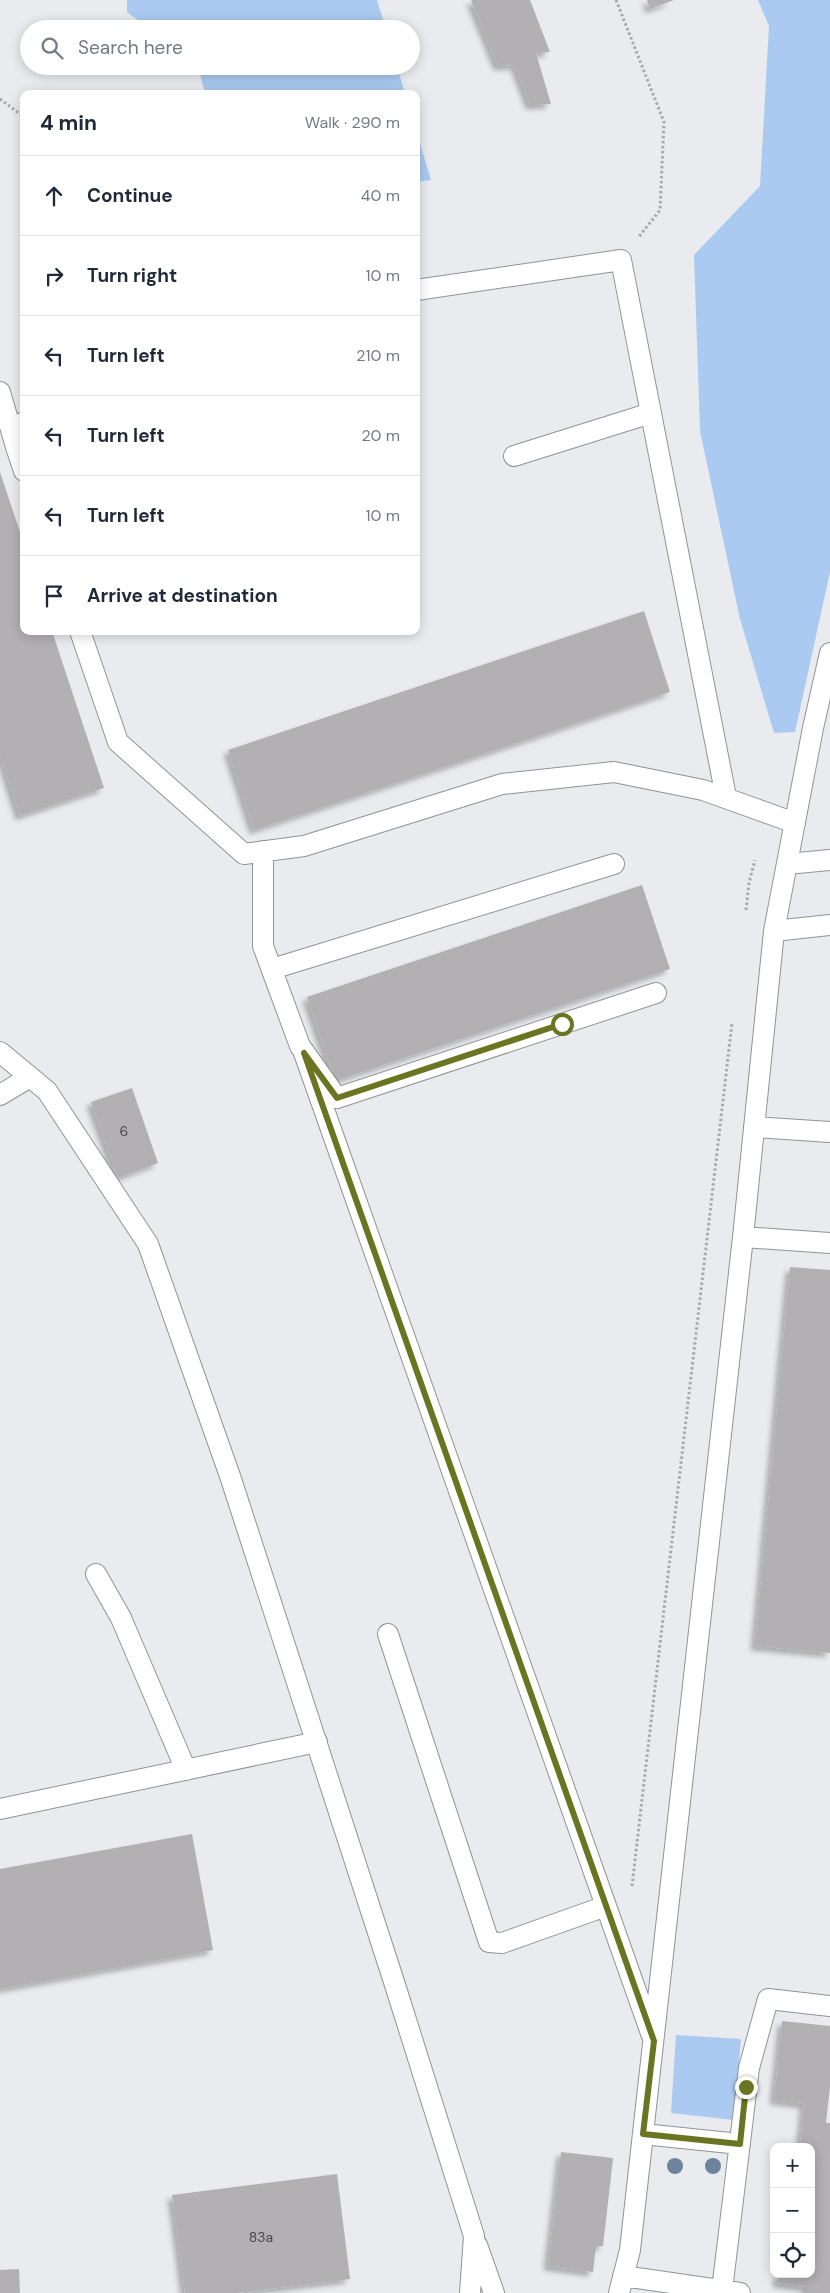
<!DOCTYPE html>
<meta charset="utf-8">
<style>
:root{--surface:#fff;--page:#f2f2f3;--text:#1f2937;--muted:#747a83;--line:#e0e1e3}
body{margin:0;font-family:"DM Sans",sans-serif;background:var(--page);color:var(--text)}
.controls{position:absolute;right:15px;bottom:15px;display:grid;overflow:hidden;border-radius:10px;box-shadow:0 2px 12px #0003}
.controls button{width:45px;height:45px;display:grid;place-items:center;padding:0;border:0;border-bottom:1px solid var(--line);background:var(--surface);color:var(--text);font:25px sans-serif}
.stop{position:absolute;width:15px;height:15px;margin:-11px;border:4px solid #697520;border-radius:50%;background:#fff}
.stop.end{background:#697520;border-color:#fff;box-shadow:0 1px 5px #0008}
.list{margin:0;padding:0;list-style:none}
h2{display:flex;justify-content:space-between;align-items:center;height:65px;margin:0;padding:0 20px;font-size:21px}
h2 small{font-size:16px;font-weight:400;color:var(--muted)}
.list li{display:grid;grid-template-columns:32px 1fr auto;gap:15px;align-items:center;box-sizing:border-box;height:80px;padding:0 20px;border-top:1px solid var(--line)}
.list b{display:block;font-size:19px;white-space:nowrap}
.list em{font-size:16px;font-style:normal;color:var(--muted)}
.icon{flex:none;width:28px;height:28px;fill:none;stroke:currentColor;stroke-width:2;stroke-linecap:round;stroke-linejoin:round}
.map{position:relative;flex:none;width:830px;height:2293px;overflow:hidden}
.search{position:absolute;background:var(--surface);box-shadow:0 2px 12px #0003;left:20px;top:20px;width:400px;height:55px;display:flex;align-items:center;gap:12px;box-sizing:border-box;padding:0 18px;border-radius:28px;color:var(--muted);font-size:19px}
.panel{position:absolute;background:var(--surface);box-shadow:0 2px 12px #0003;left:20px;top:90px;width:400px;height:545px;border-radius:10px}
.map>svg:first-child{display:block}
</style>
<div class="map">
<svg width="830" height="2293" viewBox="0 0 830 2293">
<defs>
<filter id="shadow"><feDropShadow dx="-4.5" dy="4.5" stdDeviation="2.5" flood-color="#0004"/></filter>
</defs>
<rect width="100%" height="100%" fill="#e9ebee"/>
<path fill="#aacaf1" d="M127,0H377L386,29H150L127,12Z
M758,0H830V572L795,732L774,733L740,619L700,431L694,255L760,186L769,26Z
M198,66H397L405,94H205Z
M416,130L431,180L416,182Z
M676,2035L741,2039L734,2120L671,2113Z"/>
<path fill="#b2b0b3" filter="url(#shadow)" d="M471,0H530L550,52L536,53L551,104L530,105L515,65L498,66Z
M647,0H674L650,9Z
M0,472L24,544V631H52L104,788L20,816L0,753Z
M644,611L670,692L254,830L228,750Z
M642,885L670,969L335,1081L307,997Z
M132,1088L158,1163L118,1178L91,1102Z
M790,1267L830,1270V1653L755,1646Z
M192,1834L213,1950L0,1989V1869Z
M782,2021L830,2026V2086L826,2123H830V2293H806V2287L777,2283L778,2274H811V2147H800L804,2104L774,2100Z
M561,2152L613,2158L603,2246H596L593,2272L548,2266Z
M337,2174L350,2279L236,2293H185L172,2195Z
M19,2269L20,2293H0V2270Z"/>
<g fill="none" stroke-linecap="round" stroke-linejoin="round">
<g stroke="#919396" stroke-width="22">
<path id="lane" d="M416,290L621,260L726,797
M0,392L16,447
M24,422L16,447L24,471
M514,456L651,413
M80,631L118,742L244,854L304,846L502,784L614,772L703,790L795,823
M263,851V946L300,1046L337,1098L656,993
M787,864L830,860
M774,931L830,925
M272,969L614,864
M0,1052L47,1091L148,1244L231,1479L396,1988L474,2236L470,2293
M304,1053L652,2036
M0,1095L30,1077
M754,1127L830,1132
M743,1237L830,1243
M96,1574L121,1618L186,1770
M388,1634L489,1942L502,1943L606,1906
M0,1809L317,1742
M643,2134L740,2144
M477,2245L494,2293
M623,2276L740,2293
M722,2290L749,2068L768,1999L830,2006
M619,2293L630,2250L743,1237L774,931L813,728L830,653"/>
</g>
<path stroke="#a8a9ac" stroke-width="3" stroke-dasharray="2.5 2.5" stroke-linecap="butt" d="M616,0L664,122L660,210L638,238
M0,99L24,117
M746,910L749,883L755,860
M632,1886L732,1023"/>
<use href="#lane" stroke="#fff" stroke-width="20"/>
</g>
<g fill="#6e849d">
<circle cx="675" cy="2166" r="8"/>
<circle cx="713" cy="2166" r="8"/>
</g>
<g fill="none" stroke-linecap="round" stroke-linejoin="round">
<path stroke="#697520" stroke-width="6" d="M562,1024L337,1098L304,1053L654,2041L643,2134L740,2144L746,2087"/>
</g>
<g text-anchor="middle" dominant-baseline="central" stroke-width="4" stroke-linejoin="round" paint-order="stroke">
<g font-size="14" fill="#4a4a4c">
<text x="124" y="1131">6</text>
<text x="261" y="2237">83a</text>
</g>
</g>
</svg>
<div class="controls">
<button>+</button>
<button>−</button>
<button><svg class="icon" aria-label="locate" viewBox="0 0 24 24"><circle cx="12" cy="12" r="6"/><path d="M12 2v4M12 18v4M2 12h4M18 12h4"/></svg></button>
</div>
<div class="stop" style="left:562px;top:1024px"></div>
<div class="stop end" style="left:746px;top:2087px"></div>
<div class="search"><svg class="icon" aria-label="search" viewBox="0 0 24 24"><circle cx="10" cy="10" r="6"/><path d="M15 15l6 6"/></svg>Search here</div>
<section class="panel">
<h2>4 min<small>Walk · 290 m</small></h2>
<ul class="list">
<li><svg class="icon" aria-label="ahead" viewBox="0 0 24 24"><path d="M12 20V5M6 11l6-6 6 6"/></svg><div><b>Continue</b></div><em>40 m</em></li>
<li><svg class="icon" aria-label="right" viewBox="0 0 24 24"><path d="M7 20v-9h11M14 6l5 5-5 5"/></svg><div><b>Turn right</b></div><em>10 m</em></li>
<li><svg class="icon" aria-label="left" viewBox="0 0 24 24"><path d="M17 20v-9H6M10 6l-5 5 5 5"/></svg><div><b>Turn left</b></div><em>210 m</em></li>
<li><svg class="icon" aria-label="left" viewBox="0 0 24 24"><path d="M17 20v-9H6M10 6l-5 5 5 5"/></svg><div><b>Turn left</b></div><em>20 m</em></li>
<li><svg class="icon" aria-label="left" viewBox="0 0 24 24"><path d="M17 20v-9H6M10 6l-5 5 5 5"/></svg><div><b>Turn left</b></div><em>10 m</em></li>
<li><svg class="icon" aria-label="arrive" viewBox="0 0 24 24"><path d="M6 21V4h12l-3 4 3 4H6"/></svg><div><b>Arrive at destination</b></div></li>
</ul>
</section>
</div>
